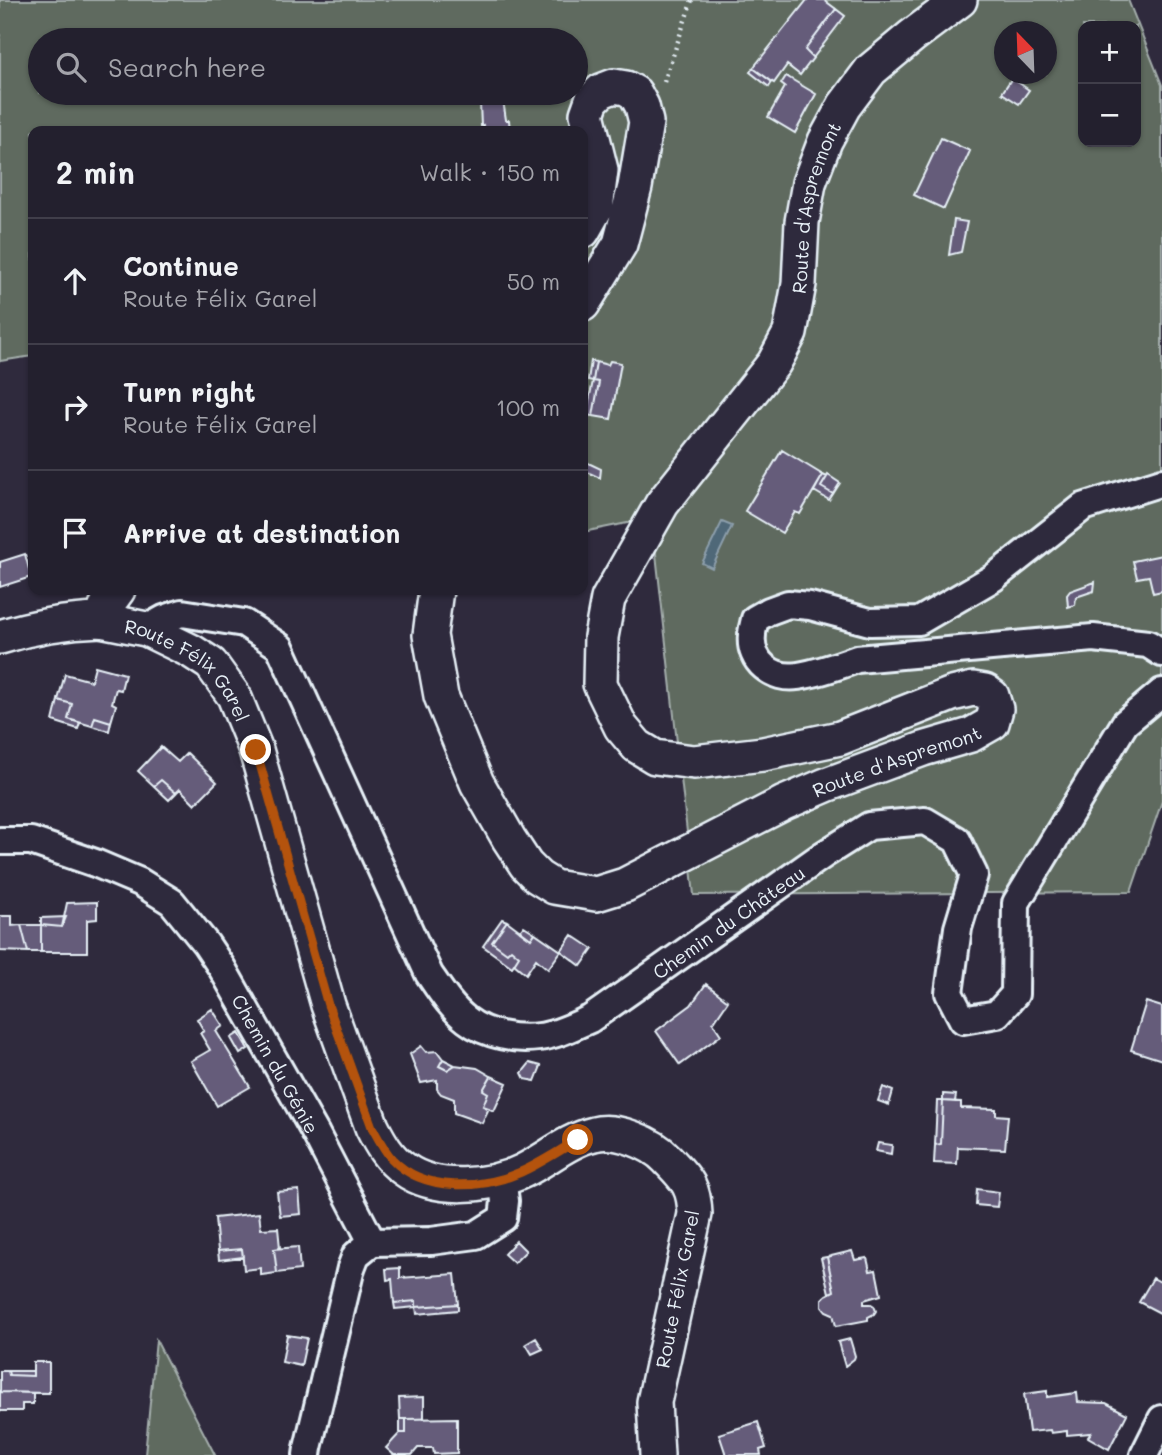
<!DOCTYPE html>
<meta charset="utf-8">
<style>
:root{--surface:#23202e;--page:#2f2d3a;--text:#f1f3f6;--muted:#a3a3aa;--line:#403e4a}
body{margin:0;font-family:Mali,sans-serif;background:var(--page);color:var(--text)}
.controls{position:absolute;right:21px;top:21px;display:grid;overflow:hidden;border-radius:14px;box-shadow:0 2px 5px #0004}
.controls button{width:63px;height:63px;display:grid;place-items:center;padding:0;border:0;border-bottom:2px solid var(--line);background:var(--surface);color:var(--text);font:35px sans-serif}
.compass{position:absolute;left:994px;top:21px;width:63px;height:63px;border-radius:50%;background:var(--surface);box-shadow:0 2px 5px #0004;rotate:337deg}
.stop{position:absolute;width:21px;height:21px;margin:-16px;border:5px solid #b45309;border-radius:50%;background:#fff}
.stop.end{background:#b45309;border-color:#fff;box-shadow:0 2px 7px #0008}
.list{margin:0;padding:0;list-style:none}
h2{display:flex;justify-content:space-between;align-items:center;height:91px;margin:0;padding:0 28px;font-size:30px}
h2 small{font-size:23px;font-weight:400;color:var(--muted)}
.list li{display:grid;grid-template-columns:46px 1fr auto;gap:21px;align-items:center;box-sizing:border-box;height:126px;padding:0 28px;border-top:2px solid var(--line)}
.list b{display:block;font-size:26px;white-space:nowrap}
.list p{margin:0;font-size:23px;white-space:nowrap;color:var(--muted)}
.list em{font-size:23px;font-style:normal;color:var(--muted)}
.icon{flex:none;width:38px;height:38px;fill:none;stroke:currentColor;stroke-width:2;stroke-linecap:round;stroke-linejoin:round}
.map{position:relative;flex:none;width:1162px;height:1455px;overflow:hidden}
.search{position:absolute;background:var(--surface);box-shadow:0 2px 5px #0004;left:28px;top:28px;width:560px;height:77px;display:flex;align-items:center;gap:18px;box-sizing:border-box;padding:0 24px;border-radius:38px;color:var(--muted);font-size:26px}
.panel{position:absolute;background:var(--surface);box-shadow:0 2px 5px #0004;left:28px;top:126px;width:560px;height:469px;border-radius:14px}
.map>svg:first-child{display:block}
</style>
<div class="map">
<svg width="1162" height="1455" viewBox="0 0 1162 1455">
<rect width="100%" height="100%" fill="#2f2a3d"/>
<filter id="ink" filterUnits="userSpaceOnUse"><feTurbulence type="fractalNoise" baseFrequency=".0143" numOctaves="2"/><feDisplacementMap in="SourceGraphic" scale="14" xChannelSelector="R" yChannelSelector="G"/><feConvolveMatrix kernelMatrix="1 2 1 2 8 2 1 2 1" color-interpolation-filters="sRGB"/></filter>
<g filter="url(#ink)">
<path fill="#5f6a5f" stroke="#a4aeac" stroke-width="2" fill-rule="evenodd" d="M0,0H1128L1162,85V801L1131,892L694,895L652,518L583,532V131H33V356L0,361ZM1083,26H1136V142H1083ZM1004,32H1046V74H1004ZM40,40H576V93H40Z
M156,1340L215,1455H145Z"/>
<path fill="#4f6778" stroke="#8c9eab" stroke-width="2" d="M722,522L732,526L712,568L702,563Z"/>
<path fill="#655c7a" stroke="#e8f1f8" stroke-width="2" d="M807,0H824L836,9L805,50L813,58L800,75L787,65L774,83L753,68Z
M836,9L845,16L813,58L805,50Z
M753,68L772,82L769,87L750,72Z
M786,76L816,94L795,133L768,117L785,87L781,84Z
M1012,78L1029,90L1019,104L1002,93Z
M503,100L506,120H509L510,131H484L483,125L481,126L480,103Z
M941,138L970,151L944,209L914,195Z
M954,220L967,222L961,252L949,255Z
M591,361L596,362L593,381L588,380Z
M610,361L621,363L611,419L593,416L599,382L593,381L596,362L608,365Z
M593,381L599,382L593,416L586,415Z
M782,450L823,475L800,514L795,512L782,533L745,511Z
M584,461L601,469L600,478L583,470Z
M823,475L827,477L821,487L833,494L829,500L814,491Z
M828,475L840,483L833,494L821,487Z
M25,554L31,577L0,587V562Z
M1162,555V591L1153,593L1149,576L1137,578L1133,561Z
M1095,582L1094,591L1076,597L1075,605L1068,607L1067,595L1070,591Z
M95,666L125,674L121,690L116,689L112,703L116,705L111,722L95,717L92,726L68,719L72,704L58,700L65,674L91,681Z
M58,700L72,704L68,719L80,723L78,729L53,721Z
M95,717L111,722L109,731L92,726Z
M161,747L178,762L187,753L217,782L195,804L180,789L176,793L161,780L154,786L138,771Z
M161,780L176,793L169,800L154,786Z
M97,902V919L87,920V952H41V925L62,927L67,903Z
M0,916H12V926L21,925L28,952L0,951Z
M66,917L62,927L41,925V918Z
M502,919L507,921L492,942L507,953L511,949L519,956L512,967L483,946Z
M507,921L531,939L535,933L561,951L548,969L536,959L526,974L514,964L519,956L511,949L507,953L492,942Z
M21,925H41V952H28Z
M524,926L535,933L531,939L520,931Z
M572,935L593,949L581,966L561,951Z
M706,984L728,1001L713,1023L721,1035L680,1065L656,1031L691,1005Z
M1146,1002L1162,1007V1060L1131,1050Z
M212,1009L223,1026L216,1031L250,1087L217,1106L191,1061L210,1050L200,1033L204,1031L197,1019Z
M239,1033L248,1049L240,1054L231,1038Z
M421,1046L426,1052L437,1051L443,1059L439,1066L447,1070L455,1065L477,1068L491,1076L483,1090L488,1093L483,1106L489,1108L482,1123L454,1113V1099L441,1094L437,1089V1080L421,1083L410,1054Z
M443,1059L455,1065L447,1070L439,1066Z
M530,1063L541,1066L535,1081L525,1079L522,1073Z
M491,1076L507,1083L494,1111L483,1106L488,1093L483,1090Z
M883,1087L893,1091L889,1105L878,1101Z
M943,1094L956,1095L955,1102L943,1101Z
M937,1101H943L941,1144L935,1145Z
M943,1101L961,1102V1108L996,1109V1115L1008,1116L1005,1149L958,1147L957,1164L934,1163L935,1145L941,1144Z
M878,1143L892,1145L891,1154L876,1151Z
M977,1189L999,1192L997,1207L976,1205Z
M299,1190L301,1214L280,1216L277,1192Z
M259,1213L261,1229L278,1228L280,1248L274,1249L277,1273L261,1275V1268L244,1270L242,1249L218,1251L215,1218Z
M516,1241L526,1251L514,1263L504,1254Z
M298,1247L300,1270L277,1273L274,1249Z
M242,1249L243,1257L219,1260L218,1251Z
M852,1251L855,1260L867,1258L870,1271L876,1270L881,1295L864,1300V1304H871L874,1306L876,1311L874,1314L868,1317V1320L836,1326L833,1314L826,1311L822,1306V1299L826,1295L834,1291L827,1257Z
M827,1257L834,1291L829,1293L821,1258Z
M400,1268V1278L455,1274L458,1304L416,1307V1301L394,1303L392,1279L387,1280L386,1269Z
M1153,1278L1162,1283V1314L1139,1302Z
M416,1301V1307L395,1309L394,1303Z
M458,1304V1310L417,1314L416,1307Z
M287,1335L307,1338L301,1366L282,1362Z
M536,1338L543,1349L532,1354L526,1344Z
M850,1339L855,1356L854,1359L845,1366L838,1342Z
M33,1362H49V1393L0,1392V1371H8L9,1375L33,1376Z
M8,1371H33V1376L9,1375Z
M1047,1391V1397L1077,1393L1078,1402L1106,1403L1127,1414L1109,1449L1088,1437L1091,1433L1067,1435V1431L1051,1433L1050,1430L1029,1432L1024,1394Z
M0,1392L33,1393V1404H22V1411H0Z
M424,1397V1419H400L399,1398Z
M457,1418V1453L434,1454L433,1448H418L412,1455H394L386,1448L400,1433H406V1419Z
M400,1419H406V1433H400Z
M758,1422L766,1448L760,1450L761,1455H726L719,1434Z"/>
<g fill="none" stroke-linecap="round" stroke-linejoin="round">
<g stroke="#e8f1f8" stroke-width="32">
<g id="minor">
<path d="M1162,482L1083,507L993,578L919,621L870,622L810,606L788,604L769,611L755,619C754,624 752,630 752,635C749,662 773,680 798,676C818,673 838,666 857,659L1093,638L1148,644L1162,653"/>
<path id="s1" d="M146,629L164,619L182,613L244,623L280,647L429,974C440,990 451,1008 467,1020C486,1035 516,1040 539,1037C557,1035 574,1026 590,1019L823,855L869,826L925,821L957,840L974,875L958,928L949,993L963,1020L997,1014L1015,994L1016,903L1125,723L1162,692"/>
<path id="s2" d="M0,841H31L95,863L140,882L172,902L206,944L222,968L316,1134L372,1242L431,1241L476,1235L503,1218L505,1201L502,1178"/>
<path d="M307,1455L308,1448L351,1268L356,1255L372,1242"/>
<path d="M1144,1455L1162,1419"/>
</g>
</g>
<g stroke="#e8f1f8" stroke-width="38">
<g id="tertiary">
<path d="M583,231L596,208L601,170L587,114L592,100L601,91L614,86L626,88L635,93L642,106L646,122L635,187L620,244L583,304"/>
<path id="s3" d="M436,590L430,635L441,696L477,783L509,839L526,865L538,877L554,887L596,894L625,885L784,803L826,785L923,749L971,735L992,723L996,709L992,696L985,691L973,689L952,694L840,738L763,754L694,762L655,757L637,746L621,727L600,684L601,637L608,599L662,504L774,363L790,333L799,284L802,222L809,183L825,141L844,106L871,70L912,36L960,0"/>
<path id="s4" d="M101,620L146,629L191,651L211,664L234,696L256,750L328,1005L372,1127C380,1143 389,1159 404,1169C435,1192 490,1187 523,1171C546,1160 568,1140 594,1134C616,1128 652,1143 667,1159C686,1179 694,1185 695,1214L654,1402L657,1455"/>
<path d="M0,637C35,626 65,621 101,620L107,605L118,590"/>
</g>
</g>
<path stroke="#e8f1f8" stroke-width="4.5" stroke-dasharray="2 5" stroke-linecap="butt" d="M664,82L692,0"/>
<use href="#minor" stroke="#2f2a3d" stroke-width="26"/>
<use href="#tertiary" stroke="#2f2a3d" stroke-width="33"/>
</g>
</g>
<g fill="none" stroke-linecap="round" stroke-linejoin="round" filter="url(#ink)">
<path stroke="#b45309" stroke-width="9" d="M256,750L328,1005L372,1127C378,1138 384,1150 392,1159C424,1193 482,1189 521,1172C541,1163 560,1150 578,1140"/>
</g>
<g text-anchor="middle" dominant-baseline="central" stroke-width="6" stroke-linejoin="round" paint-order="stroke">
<g font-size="19" fill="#e8f1f8" stroke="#2f2a3d">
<text stroke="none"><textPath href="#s3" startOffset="1818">Route d'Aspremont</textPath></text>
<text stroke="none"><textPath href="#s4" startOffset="105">Route Félix Garel</textPath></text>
<text stroke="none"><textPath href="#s3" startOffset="705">Route d'Aspremont</textPath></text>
<text stroke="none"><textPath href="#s1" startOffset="864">Chemin du Château</textPath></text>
<text stroke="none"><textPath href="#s2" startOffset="378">Chemin du Génie</textPath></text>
<text transform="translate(677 1289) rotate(-79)">Route Félix Garel</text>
</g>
</g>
</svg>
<div class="controls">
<button>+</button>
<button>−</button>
</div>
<svg class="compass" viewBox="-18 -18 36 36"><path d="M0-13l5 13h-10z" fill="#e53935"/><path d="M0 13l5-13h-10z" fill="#a3a3aa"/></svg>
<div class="stop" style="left:578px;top:1140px"></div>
<div class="stop end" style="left:256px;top:750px"></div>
<div class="search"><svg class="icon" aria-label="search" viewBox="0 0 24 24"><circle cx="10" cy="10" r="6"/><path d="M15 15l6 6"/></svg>Search here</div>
<section class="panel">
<h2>2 min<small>Walk · 150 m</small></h2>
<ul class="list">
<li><svg class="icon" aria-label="ahead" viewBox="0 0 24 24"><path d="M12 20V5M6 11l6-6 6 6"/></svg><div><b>Continue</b><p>Route Félix Garel</p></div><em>50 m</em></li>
<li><svg class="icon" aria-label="right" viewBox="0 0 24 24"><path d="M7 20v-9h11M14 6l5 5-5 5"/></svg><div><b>Turn right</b><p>Route Félix Garel</p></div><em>100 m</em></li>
<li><svg class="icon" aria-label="arrive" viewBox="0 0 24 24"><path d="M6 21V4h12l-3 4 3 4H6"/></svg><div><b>Arrive at destination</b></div></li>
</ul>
</section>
</div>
